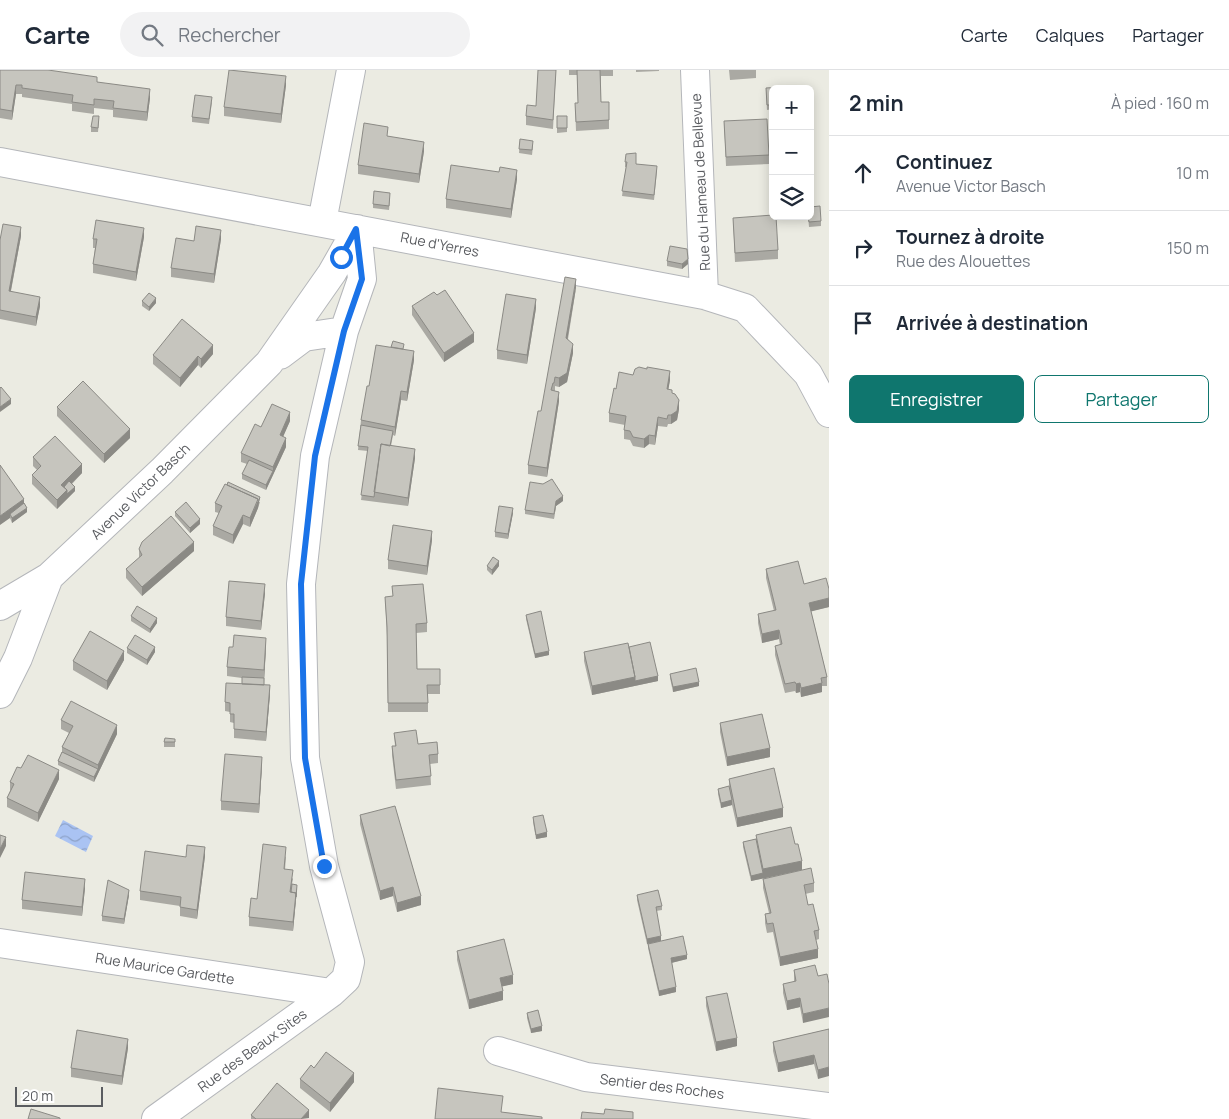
<!DOCTYPE html>
<html lang="fr">
<meta charset="utf-8">
<style>
:root{--surface:#fff;--page:#f2f2f3;--text:#1f2937;--muted:#747a83;--line:#e0e1e3;--accent:#0f766e}
body{margin:0;font-family:Manrope,sans-serif;background:var(--page);color:var(--text)}
.controls{position:absolute;right:15px;top:15px;display:grid;overflow:hidden;border-radius:8px;box-shadow:0 2px 12px #0003}
.controls button{width:45px;height:45px;display:grid;place-items:center;padding:0;border:0;border-bottom:1px solid var(--line);background:var(--surface);color:var(--text);font:25px sans-serif}
.scale{position:absolute;left:15px;bottom:12px;width:88px;box-sizing:border-box;padding-left:5px;border:2px solid #5a5c60;border-top:0;font-size:14px;line-height:18px;white-space:nowrap;color:#5a5c60;-webkit-text-stroke:4px #fff;paint-order:stroke}
.stop{position:absolute;width:15px;height:15px;margin:-11px;border:4px solid #1a73e8;border-radius:50%;background:#fff}
.stop.end{background:#1a73e8;border-color:#fff;box-shadow:0 1px 5px #0008}
.list{margin:0;padding:0;list-style:none}
h2{display:flex;justify-content:space-between;align-items:center;height:65px;margin:0;padding:0 20px;font-size:21px}
h2 small{font-size:16px;font-weight:400;color:var(--muted)}
.list li{display:grid;grid-template-columns:32px 1fr auto;gap:15px;align-items:center;box-sizing:border-box;height:75px;padding:0 20px;border-top:1px solid var(--line)}
.list b{display:block;font-size:19px;white-space:nowrap}
.list p{margin:0;font-size:16px;white-space:nowrap;color:var(--muted)}
.list em{font-size:16px;font-style:normal;color:var(--muted)}
.actions{display:flex;gap:10px;padding:15px 20px}
.actions a{flex:1;padding:11px 0;border:1px solid var(--accent);border-radius:8px;text-align:center;font-size:18px;color:var(--accent)}
.actions .main{background:var(--accent);color:#fff}
.icon{flex:none;width:28px;height:28px;fill:none;stroke:currentColor;stroke-width:2;stroke-linecap:round;stroke-linejoin:round}
.map{position:relative;flex:none;width:829px;height:1049px;overflow:hidden}
header{display:flex;align-items:center;gap:30px;box-sizing:border-box;height:70px;padding:0 25px;background:var(--surface);border-bottom:1px solid var(--line)}
header strong{font-size:24px}
nav{display:flex;gap:28px;margin-inline-start:auto;font-size:18px}
.search{width:350px;height:45px;background:var(--page);display:flex;align-items:center;gap:12px;box-sizing:border-box;padding:0 18px;border-radius:28px;color:var(--muted);font-size:19px}
main{display:flex}
aside{flex:1;background:var(--surface)}
.map>svg:first-child{display:block}
</style>
<header>
<strong>Carte</strong>
<div class="search"><svg class="icon" aria-label="search" viewBox="0 0 24 24"><circle cx="10" cy="10" r="6"/><path d="M15 15l6 6"/></svg>Rechercher</div>
<nav><a>Carte</a><a>Calques</a><a>Partager</a></nav>
</header>
<main>
<div class="map">
<svg width="829" height="1049" viewBox="0 0 829 1049">
<defs>
<pattern id="water-waves" width="16" height="10" patternUnits="userSpaceOnUse" patternTransform="scale(1.25)"><rect width="16" height="10" fill="#aac3f3"/><path d="M0 5q4-4 8 0t8 0" fill="none" stroke="#8da2c8"/></pattern>
</defs>
<rect width="100%" height="100%" fill="#ebebe2"/>
<path fill="url(#water-waves)" d="M63,750L93,766L86,782L55,766Z"/>
<g fill="none" stroke-linecap="round" stroke-linejoin="round">
<g stroke="#b4b6ba" stroke-width="30">
<path id="minor" d="M695,0L704,225
M0,92L704,225L745,238L808,304L829,343
M322,152L351,0
M280,285L304,267L344,261
M0,536L49,507L162,401L269,293L332,203L357,159
M0,624L18,588L49,507
M0,873L331,923
M498,981L586,1007L829,1037
M156,1049L331,923L346,909L350,892L324,796L305,688L301,514L315,386L344,261L362,209L357,159"/>
</g>
<use href="#minor" stroke="#fff" stroke-width="28"/>
</g>
<path fill="#aaa9a3" d="M0,0L97,12L150,28L147,51L113,47V40L94,38V44L72,41V34L22,27V24H16L12,50L0,48Z
M556,0L553,59L526,55V46L536,36Z
M569,0H613V6H601V32H609V59L576,61L575,33H578L577,5H569Z
M636,0H659V1L636,2Z
M729,0H756V8L730,10Z
M286,15L281,53L224,46V37Z
M766,18L773,19V39L767,40Z
M212,32L209,54L192,52V47Z
M557,46H567V62L557,63Z
M99,51L98,62H91V57Z
M724,51L769,85V94L726,96Z
M388,66L424,81L419,113L358,104V95Z
M520,69L533,76L532,85L519,83Z
M625,92L636,94L657,101L654,130L622,126L626,97H625Z
M517,109L511,148L446,138V129Z
M390,128L389,140L373,138V134Z
M808,146H810L821,151V156L809,157Z
M733,148L778,180V189L735,192Z
M21,166L11,221L40,236L36,256L0,249V170Z
M144,167L136,211L93,203V194L95,178H93V169Z
M221,169L214,213L171,207V198L194,171Z
M667,191L688,194L682,199L667,196Z
M576,218L568,269L573,283L567,312L559,317L555,316V321L559,331L547,407L528,404V395L541,341Z
M142,231L156,233L149,241L142,236Z
M412,236L474,272L444,292L412,245Z
M536,238L527,294L497,289V280Z
M404,280L414,290L407,331L401,330L395,366L393,365L391,376L415,388L408,436L361,430L368,381L358,380L361,350Z
M213,284L201,298L198,295L180,317L153,294V285Z
M633,305L670,310L668,319L672,323L679,339L677,350L671,354H668L667,357L658,356L655,375L649,374L644,378L633,376L630,370L624,369V360L625,355L609,352V343L616,319Z
M57,337L130,368L104,393L57,346Z
M290,351L283,366L286,377L266,420L242,409V404L247,394L241,392V383L261,357Z
M33,387L82,403L72,414L75,421L57,439L32,414V405L37,400L33,396Z
M0,395L24,433L27,442L12,453L10,448Z
M563,431L556,436L554,449L525,444V440Z
M260,432L258,438L250,457L243,454L233,474L213,465V456L219,443L215,442V433Z
M175,442L200,454L190,463L175,446Z
M513,443L508,469L495,467V462Z
M432,470L427,505L388,499V490Z
M139,479L194,481L142,526L126,508V499L139,488Z
M487,496H499L492,505L487,500Z
M766,499L804,514L829,537L811,541L827,607V616H822V622L801,627L800,622L796,623L795,621L785,623L775,585V576L780,575L779,569L762,573L758,553V544L774,541L766,508Z
M392,516L427,553V562L416,563L417,599H440V624H428V642H388L387,566L385,527H393Z
M265,523L261,560L226,556V547Z
M526,545L549,585L535,588L526,549Z
M131,546L157,553L150,563L131,551Z
M266,577L264,615L270,624L266,671L234,668V653L230,652V642L225,641V632L242,614V608L227,606V597Z
M629,577L658,611L592,625L584,591V582Z
M127,578L155,582L147,595L127,583Z
M124,590L107,620L73,600V591Z
M670,604L699,616L673,622L670,608Z
M61,650L117,664L94,712L58,695V691L62,682V677L69,663L61,659Z
M720,653L770,687L727,696L720,662Z
M394,663L418,674L438,684V693L430,694L431,715L396,719L392,685V676H395Z
M175,669V677H164V672Z
M262,695L259,743L221,740V731Z
M59,709L38,752L7,737V728L10,721V712Z
M729,709L783,747L737,757L732,735L721,738L718,724V719L729,716Z
M360,745L421,835L397,842L393,826L380,830L360,754Z
M533,747L547,767L536,769L533,752Z
M756,765L795,774L802,800L751,811L743,777V772L756,769Z
M205,786L197,849L180,846V836L140,830V821L186,787Z
M286,786L285,800L293,809L292,814L297,819L293,861L249,856V847L257,829Z
M763,809L814,813V822L805,824L808,835L819,860V869L816,870L818,888L780,896L773,862L767,863L765,853V844L769,843L763,818Z
M85,818L82,846L22,839V830Z
M129,825L124,854L102,851V846Z
M637,825L662,836V840L656,841L661,871L647,874L637,830Z
M648,874L687,889L671,893L676,922L659,926L648,878Z
M457,881L513,914L502,916L503,930L469,939L457,890Z
M794,900L818,906L803,953L800,937L787,940L783,923V914L794,912Z
M706,927L737,976L716,981L706,936Z
M527,943L542,961L531,963L527,948Z
M829,959L818,1009L814,994L778,1002L773,981V972Z
M128,978L122,1015L71,1007V998Z
M314,998L354,1012L330,1042L300,1018V1009Z
M251,1045L309,1048L251,1049Z"/>
<path fill="#8b8a85" d="M286,6V15L281,53V44Z
M16,15V24L12,50V41Z
M150,19V28L147,51V42Z
M424,72V81L419,113V104Z
M517,100V109L511,148V139Z
M21,157V166L9,230V221Z
M144,158V167L136,211V202Z
M221,160V169L214,213V204Z
M688,189V194L682,199V194Z
M576,209V218L566,277V268Z
M40,227V236L36,256V247Z
M156,228V233L149,241V237Z
M536,229V238L527,294V285Z
M474,263V272L444,292V283Z
M573,274V283L567,312L559,317V308Z
M213,275V284L201,298V289Z
M414,281V290L407,331V322Z
M198,286V295L180,317V308Z
M670,301V310L667,328V319Z
M401,321V330L395,366V357Z
M559,322V331L547,407V398Z
M11,329V334L0,342V337Z
M679,330V339L677,350L671,354V345Z
M290,342V351L280,374V365Z
M658,347V356L655,375V366Z
M130,359V368L104,393V384Z
M649,365V374L644,378V369Z
M286,368V377L266,420V415L273,401V397Z
M415,379V388L408,436V428Z
M82,394V403L64,421L61,415Z
M75,417V421L57,439V430L67,420Z
M563,426V431L556,436L554,449L556,431Z
M260,427L258,438L250,457V448Z
M24,429V438L10,444V448L0,455V446Z
M27,438V442L12,453V448Z
M513,438V443L508,469V464Z
M243,445V454L233,474V465Z
M200,449V454L190,463V458Z
M432,461V470L427,505V496Z
M194,472V481L142,526V517Z
M499,491V496L492,505V500Z
M265,514V523L261,560V551Z
M829,528V537L809,542V533Z
M157,548V553L150,563V559Z
M779,560V569L762,573V564Z
M266,568V577L264,609V600Z
M155,577V582L147,595V590Z
M124,581V590L107,620V611Z
M549,581V585L535,588V584Z
M658,606V611L592,625V616L635,607Z
M699,612V616L673,622V617Z
M800,613V622L796,623V614Z
M822,613V622L801,627V618Z
M270,615V624L266,671V662Z
M117,655V664L94,712V707L98,699V695Z
M770,678V687L727,696V687Z
M262,687V695L259,743V734Z
M59,700V709L38,752V743Z
M732,730V735L721,738V733Z
M783,738V747L737,757V748Z
M547,762V767L536,769V765Z
M6,767V776L0,788V779Z
M205,777V786L197,849V840Z
M802,791V800L751,811V806L763,803V799Z
M85,809V818L82,846V837Z
M297,815V819L293,861V852Z
M393,817V826L380,830V821Z
M129,820V825L124,854V849Z
M421,826V835L397,842V833Z
M661,866V871L647,874V869Z
M818,879V888L780,896V887Z
M687,885V889L671,893V888Z
M513,905V914L500,917V908Z
M676,917V922L659,926V921Z
M503,921V930L469,939V930Z
M800,928V937L787,940V931Z
M829,938V947L803,953V944Z
M542,956V961L531,963V959Z
M737,968V976L716,981V972Z
M128,969V978L122,1015V1006Z
M814,985V994L778,1002V993Z
M829,997V1006L818,1009V1000Z
M354,1003V1012L330,1042V1033Z
M309,1040V1048L301,1049Z"/>
<path fill="#c6c5be" stroke="#8b8a85" d="M0,0H48L97,7V12L150,19L147,42L113,38L114,31L94,29V35L72,32L73,25L22,18V15H16L12,41L0,39Z
M229,0L286,6L281,44L224,37Z
M538,0H556L553,50L526,46L527,35L536,36Z
M577,0H600L601,32H609V50L576,52L575,33H578Z
M796,16V19H773V35H767L766,18Z
M195,25L212,27L209,49L192,47Z
M93,46H99L98,58L91,57Z
M557,46H567V58H557Z
M767,49L769,85L726,87L724,51Z
M364,53L388,57L387,66L424,72L419,104L358,95Z
M520,69L533,71L532,80L519,79Z
M636,83V94L657,96L654,125L622,121L627,92H625L626,84Z
M451,95L499,102L500,97L517,100L511,139L446,129Z
M374,121L390,123L389,136L373,134Z
M820,136L821,151L809,152L808,146H810V137Z
M773,145V146H776L778,180L735,183L733,148Z
M96,150L144,158L136,202L93,194L97,169H93Z
M3,154L21,157L9,221L40,227L36,247L0,240V170Z
M196,156L221,160L214,204L171,198L176,168L194,171Z
M670,176L687,179L688,189L682,194L667,191Z
M565,207L576,209L566,268L573,274L567,303L559,308L555,307L554,313H553L551,320L559,322L547,398L528,395L538,341H541Z
M445,220L474,263L444,283L412,236L434,222L437,225Z
M149,223L156,228L149,237L142,231Z
M506,224L536,229L527,285L497,280Z
M182,249L213,275L201,289L198,286L180,308L153,285Z
M393,271L404,274L403,279L391,277Z
M376,275L414,281L407,322L401,321L395,357L361,350L367,316H369Z
M639,297L647,299V297L670,301L667,319L672,320V323L675,324L679,330L677,341L671,345H668L667,349L658,347L655,366L649,365L644,369L633,367L630,361L624,360L626,346L609,343L614,318L616,319L619,302L633,305L635,299Z
M83,311L130,359L104,384L57,337Z
M1,317L11,329L0,337V318Z
M272,334L290,342L280,365L286,368L273,397L241,383L255,354L261,357Z
M361,355L393,361L390,376L381,374L374,427L361,425L368,377L358,376Z
M55,366L82,394L61,415L67,420L57,430L32,405L41,396L33,387Z
M381,374L415,379L408,428L374,422Z
M249,390L273,401L266,415L242,404Z
M0,395L24,429L0,446Z
M552,409L563,426L556,431L554,444L525,440L530,412L543,414Z
M69,411L75,417L67,424V420L64,417Z
M228,412L260,427L258,433V429L227,415Z
M225,414L258,429L250,448L243,445L233,465L213,456L222,436L215,433Z
M186,432L200,449L190,458L175,442Z
M24,433L27,438L12,448L10,444Z
M499,436L513,438L508,464L495,462Z
M171,446L194,472L142,517L126,499L142,485L139,479L142,472Z
M393,455L432,461L427,496L388,490Z
M493,487L499,491L492,500L487,496Z
M798,491L804,514L826,508L829,519V528L809,533L827,607L821,608L822,613L801,618L800,613L796,614L795,612L785,614L775,576L782,574L779,560L762,564L758,544L776,540L766,499Z
M229,511L265,514L261,551L226,547Z
M423,514L427,553L416,554L417,599H440V615H427L428,633H388L387,557L385,527L393,526L392,516Z
M137,536L157,548L150,559L131,546Z
M541,541L549,581L535,584L526,545Z
M90,561L124,581L107,611L73,591Z
M135,565L155,577L147,590L127,578Z
M234,565L266,568L264,600L227,597L229,577H233Z
M650,572L658,606L635,611V607L629,577Z
M628,573L635,607L592,616L584,582Z
M696,598L699,612L673,617L670,604Z
M242,607L264,608V615L242,614Z
M226,613L270,615L266,662L234,659V644H230V633L225,632Z
M71,631L117,655L98,695L62,677L73,656L61,650Z
M762,644L770,678L727,687L720,653Z
M416,660L418,674L437,672L438,684L429,685L431,706L396,710L392,676H396L394,663Z
M165,668L175,669V672H164Z
M62,682L98,699L94,707L58,691Z
M225,684L262,687L259,734L221,731Z
M28,685L59,700L38,743L7,728L14,714L10,712L17,697L21,698Z
M774,698L783,738L737,748L729,709Z
M729,716L732,730L721,733L718,719Z
M395,736L421,826L397,833L393,817L380,821L360,745Z
M543,745L547,762L536,765L533,747Z
M791,757L795,774H798L802,791L763,799L756,765Z
M0,765L6,767L0,779Z
M756,769L763,803L751,806L743,772Z
M263,774L286,777L284,799L293,800L290,822L296,823L293,852L249,847L251,828L257,829Z
M187,775L205,777L197,840L180,837L181,827L140,821L145,781L186,787Z
M811,798L814,813L804,815L808,835L813,834L819,860L814,861L818,879L780,887L773,853L767,854L765,844L771,843L763,809Z
M25,802L85,809L82,837L22,830Z
M108,810L129,820L124,849L102,846Z
M292,814L297,815L296,827V823L291,822Z
M658,820L662,836L656,837L661,866L647,869L637,825Z
M683,866L687,885L671,888L676,917L659,921L648,874Z
M504,869L513,905L500,908L503,921L469,930L457,881Z
M815,895L818,906L827,904L829,914V938L803,944L800,928L787,931L783,914L796,911L794,900Z
M727,923L737,968L716,972L706,927Z
M538,940L542,956L531,959L527,943Z
M829,959V997L818,1000L814,985L778,993L773,972Z
M77,960L128,969L122,1006L71,998Z
M326,982L354,1003L330,1033L300,1009L311,995L314,998Z
M277,1013L309,1040L301,1049H256L251,1045Z
M438,1018L503,1026L501,1042L542,1047V1049H435Z
M31,1039L60,1048V1049H28Z
M605,1039L633,1042V1049H581L582,1042L604,1044Z"/>
<g fill="none" stroke-linecap="round" stroke-linejoin="round">
<path stroke="#1a73e8" stroke-width="6" d="M324,796L305,688L301,514L315,386L344,261L362,209L356,159L341,187"/>
</g>
<g text-anchor="middle" dominant-baseline="central" stroke-width="5" stroke-linejoin="round" paint-order="stroke">
<g font-size="14" fill="#5a5c60" stroke="#fff">
<text transform="translate(700 112) rotate(-93)">Rue du Hameau de Bellevue</text>
<text transform="translate(440 174) rotate(11)">Rue d'Yerres</text>
<text transform="translate(140 421) rotate(-44)">Avenue Victor Basch</text>
<text transform="translate(165 898) rotate(9)">Rue Maurice Gardette</text>
<text transform="translate(252 980) rotate(-36)">Rue des Beaux Sites</text>
<text transform="translate(662 1016) rotate(7)">Sentier des Roches</text>
</g>
</g>
</svg>
<div class="controls">
<button>+</button>
<button>−</button>
<button><svg class="icon" aria-label="layers" viewBox="0 0 24 24"><path d="M12 4l9 5-9 5-9-5zM3 14l9 5 9-5"/></svg></button>
</div>
<div class="scale">20 m</div>
<div class="stop" style="left:341px;top:187px"></div>
<div class="stop end" style="left:324px;top:796px"></div>
</div>
<aside>
<h2>2 min<small>À pied · 160 m</small></h2>
<ul class="list">
<li><svg class="icon" aria-label="ahead" viewBox="0 0 24 24"><path d="M12 20V5M6 11l6-6 6 6"/></svg><div><b>Continuez</b><p>Avenue Victor Basch</p></div><em>10 m</em></li>
<li><svg class="icon" aria-label="right" viewBox="0 0 24 24"><path d="M7 20v-9h11M14 6l5 5-5 5"/></svg><div><b>Tournez à droite</b><p>Rue des Alouettes</p></div><em>150 m</em></li>
<li><svg class="icon" aria-label="arrive" viewBox="0 0 24 24"><path d="M6 21V4h12l-3 4 3 4H6"/></svg><div><b>Arrivée à destination</b></div></li>
</ul>
<div class="actions"><a class="main">Enregistrer</a><a>Partager</a></div>
</aside>
</main>
